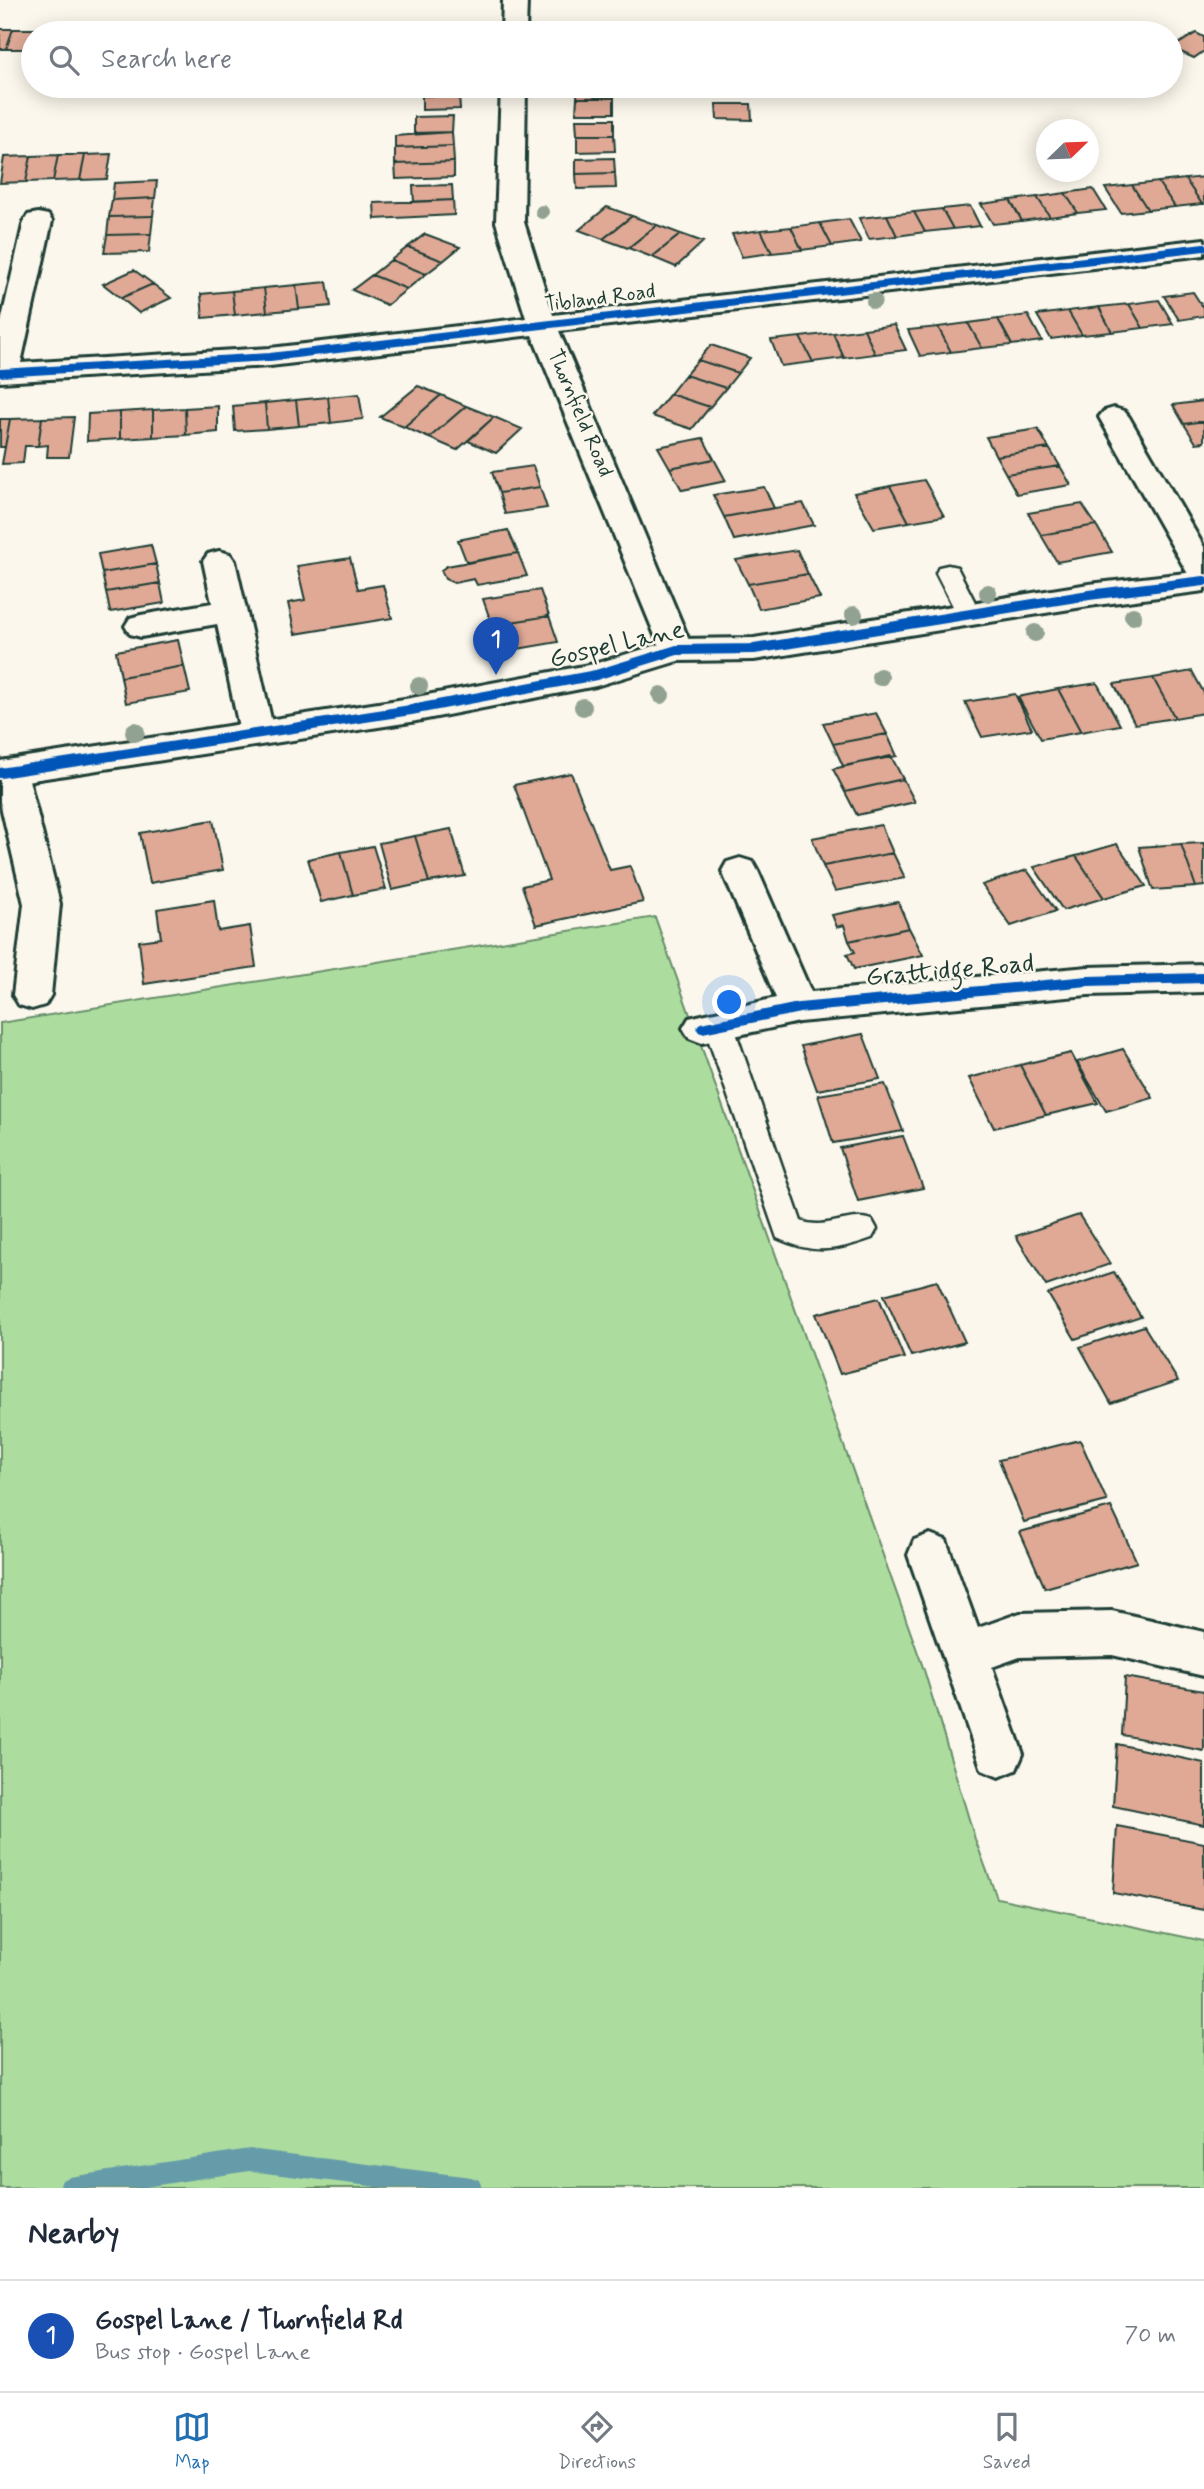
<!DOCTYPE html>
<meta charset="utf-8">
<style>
:root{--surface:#fff;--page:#f2f2f3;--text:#1f2937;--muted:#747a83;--line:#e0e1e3;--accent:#1f6fb2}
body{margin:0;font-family:Mynerve,sans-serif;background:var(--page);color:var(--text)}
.compass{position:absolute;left:1036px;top:119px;width:63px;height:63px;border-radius:50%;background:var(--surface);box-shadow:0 4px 18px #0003;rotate:67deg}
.you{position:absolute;left:730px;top:1003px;width:24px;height:24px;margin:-18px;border:5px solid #fff;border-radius:50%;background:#1a73e8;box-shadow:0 0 0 10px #1a73e833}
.badge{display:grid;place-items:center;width:46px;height:46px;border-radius:50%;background:var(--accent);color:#fff;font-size:23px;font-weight:700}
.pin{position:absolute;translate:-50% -58px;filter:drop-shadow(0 2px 4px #0008)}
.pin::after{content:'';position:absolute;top:37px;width:24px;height:21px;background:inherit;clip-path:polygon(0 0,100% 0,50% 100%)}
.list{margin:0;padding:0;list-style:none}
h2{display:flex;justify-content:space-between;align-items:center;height:91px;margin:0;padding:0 28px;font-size:30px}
h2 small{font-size:23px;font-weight:400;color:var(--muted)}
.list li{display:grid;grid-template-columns:46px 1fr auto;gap:21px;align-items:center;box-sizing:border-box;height:112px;padding:0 28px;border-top:2px solid var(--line)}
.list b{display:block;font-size:26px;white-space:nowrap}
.list p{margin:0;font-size:23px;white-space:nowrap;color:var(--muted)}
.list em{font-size:23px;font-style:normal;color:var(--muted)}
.icon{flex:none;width:38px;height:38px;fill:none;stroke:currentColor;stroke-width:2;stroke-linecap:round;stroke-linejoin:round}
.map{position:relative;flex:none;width:1204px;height:2188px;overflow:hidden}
.search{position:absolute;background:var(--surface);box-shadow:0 4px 18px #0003;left:21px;right:21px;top:21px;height:77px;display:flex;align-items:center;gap:18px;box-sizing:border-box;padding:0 24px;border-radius:38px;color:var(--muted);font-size:26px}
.sheet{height:203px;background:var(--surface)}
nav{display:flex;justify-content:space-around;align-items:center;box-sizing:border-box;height:98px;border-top:2px solid var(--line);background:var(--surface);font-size:19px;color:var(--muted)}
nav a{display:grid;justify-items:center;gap:4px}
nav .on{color:var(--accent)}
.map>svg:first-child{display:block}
</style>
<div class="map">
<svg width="1204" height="2188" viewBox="0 0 1204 2188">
<rect width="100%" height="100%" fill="#fbf7ec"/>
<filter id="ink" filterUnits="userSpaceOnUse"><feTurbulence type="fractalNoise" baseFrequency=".0143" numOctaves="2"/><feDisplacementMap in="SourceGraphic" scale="14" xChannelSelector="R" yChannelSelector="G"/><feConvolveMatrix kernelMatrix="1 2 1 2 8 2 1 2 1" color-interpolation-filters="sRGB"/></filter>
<g filter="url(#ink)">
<path fill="#acdd9e" stroke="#668d69" stroke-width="2" d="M655,917L924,1670L975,1839L997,1898L1204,1941V2188H0V1023Z"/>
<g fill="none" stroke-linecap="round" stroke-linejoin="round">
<path fill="#669ca9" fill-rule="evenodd" d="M249,2149L471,2177L479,2180L482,2188H385L249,2171L139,2188H59L62,2180L70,2177Z"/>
</g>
<path fill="#dfa996" stroke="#1f3d34" stroke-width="2" d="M324,27V33H297L298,28Z
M324,27H351L350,33H324Z
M80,28H106L104,33H78Z
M106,28H131L130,33H104Z
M131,28H158L157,33H130Z
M158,28L184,29L183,33H157Z
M272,28L271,33H244L245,29Z
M272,28H298L297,33H271Z
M734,28L736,33H707L706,30Z
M748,28H774V33H748Z
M774,28H800V33H774Z
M800,28H825L826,33H800Z
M825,28H851L852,33H826Z
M867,28H893L894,33H868Z
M893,28H919L920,33H894Z
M919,28L945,29L946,33H920Z
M982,28H1009L1010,33H983Z
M1009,28H1034L1035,33H1010Z
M1034,28H1060L1061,33H1035Z
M1060,28H1086L1087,33H1061Z
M1100,28H1127L1128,33H1101Z
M1127,28H1154L1155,33H1128Z
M0,29H13L6,49H0Z
M13,29H38L37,33H33L32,49H6Z
M184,29H211L210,33H183Z
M211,29H236L235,33H210Z
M945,29H971L972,33H946Z
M1196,33L1204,37V51L1194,58L1172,48Z
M422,86H459V95L422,96Z
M578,86H615L614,98H577Z
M459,95L460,109L422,110V96Z
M577,98H614V113H576Z
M716,104H751L752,120L717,119Z
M453,116L452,132L414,133V117Z
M576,119H614V135H577Z
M452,132L453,146L395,148V136Z
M577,135H614L615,151L577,152Z
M453,146L454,162L395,164V148Z
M111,154L107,179L80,180L85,155Z
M58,155L53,181L26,182L31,156Z
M58,155H85L80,180L53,181Z
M31,156L26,182L0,183L4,157Z
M614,158L615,173L576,174V159Z
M454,162V177L396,179L395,164Z
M615,173L616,188L577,189L576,174Z
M1204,177V204H1202L1185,179Z
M1185,179L1202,204L1175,207L1158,182Z
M157,181L155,198L112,200L114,183Z
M1158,182L1175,207L1148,210L1132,185Z
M452,185L453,200L414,202L413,186Z
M1132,185L1148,210L1121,213L1105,188Z
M1093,189L1106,210L1078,213L1065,193Z
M1065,193L1078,213L1050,217L1037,197Z
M1037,197L1050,217L1022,221L1010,200Z
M155,198L153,216L109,217L112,200Z
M453,200L454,215L375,219L374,203Z
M1010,200L1022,221L993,224L981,204Z
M970,206L980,226L953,229L942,209Z
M607,207L632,216L603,239L579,230Z
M942,209L953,229L925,232L914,212Z
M914,212L925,232L897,236L887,215Z
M887,215L897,236L869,239L859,218Z
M153,216L151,234L107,235L109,217Z
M632,216L657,225L628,248L603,239Z
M849,219L861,242L832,246L820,223Z
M820,223L832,246L802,250L791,227Z
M657,225L681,234L652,257L628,248Z
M791,227L802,250L772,253L761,230Z
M761,230L772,253L742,257L732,234Z
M151,234L149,252L104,253L107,235Z
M425,234L460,247L443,261L408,247Z
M681,234L703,242L676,267L652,257Z
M408,247L443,261L426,274L391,260Z
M391,260L426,274L407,289L372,275Z
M134,270L153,284L121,298L103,284Z
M372,275L407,289L387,305L352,290Z
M327,282L331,306L299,309L296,285Z
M153,284L171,298L139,313L121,298Z
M296,285L299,309L267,312L264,288Z
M264,288L267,312L235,315L232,291Z
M232,291L235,315L203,318L201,294Z
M1193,292L1204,309V316L1179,320L1164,296Z
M1159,300L1173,324L1143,328L1129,304Z
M1129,304L1143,328L1112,332L1099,307Z
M1099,307L1112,332L1082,335L1068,311Z
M1068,311L1082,335L1051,339L1037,315Z
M1028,315L1042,341L1012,345L998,319Z
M998,319L1012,345L982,348L968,323Z
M968,323L982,348L951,352L938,327Z
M894,325L906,350L875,354L864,329Z
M938,327L951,352L920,356L908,330Z
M864,329L875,354L844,358L833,333Z
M833,333L844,358L813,362L800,337Z
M800,337L813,362L781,366L771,340Z
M711,345L750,358L738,373L698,360Z
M698,360L738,373L726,388L685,375Z
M685,375L726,388L710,407L670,394Z
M418,386L441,395L404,427L380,417Z
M359,394L363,419L331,423L328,397Z
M670,394L710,407L692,429L652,416Z
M441,395L466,406L429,438L404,427Z
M328,397L331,423L299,426L296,400Z
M296,400L299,426L267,429L265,403Z
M1204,401V421L1184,424L1173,405Z
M265,403L267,429L235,431L233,406Z
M218,406V432L186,435L185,408Z
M466,406L494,417L457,450L429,438Z
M185,408L186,435L153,437V410Z
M153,410V437L120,439V412Z
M120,412V439L87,441L88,414Z
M74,417L69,457H47L48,445L38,446L42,418Z
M494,417L522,429L496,453L468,441Z
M42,418L38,446H25L23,463L2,464L10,419Z
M0,419H10L5,447H0Z
M1204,421V442L1196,443L1184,424Z
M1038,429L1049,448L996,456L986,437Z
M703,438L714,459L670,468L658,447Z
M1049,448L1060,466L1006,474L996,456Z
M714,459L726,481L682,490L670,468Z
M533,466L540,487L499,493L492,472Z
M1060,466L1071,485L1017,494L1006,474Z
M924,480L944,516L909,522L890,486Z
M890,486L909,522L874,528L854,493Z
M540,487L547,508L505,514L499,493Z
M764,487L774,508L724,517L713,495Z
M803,503L814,525L734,540L724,517Z
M1082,504L1096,525L1041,535L1028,513Z
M1096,525L1112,552L1057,562L1041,535Z
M508,530L518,553L467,563L458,540Z
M151,545L156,564L102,573L98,554Z
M797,550L808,574L748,584L736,560Z
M518,553L527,576L477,585L474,579L454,583L445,579L441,570L447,566Z
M350,558L358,589L383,585L392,618L295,634L288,603L305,600L297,566Z
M156,564L160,583L106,592L102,573Z
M808,574L820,598L759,609L748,584Z
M160,583L164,603L110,612L106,592Z
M540,590L549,616L492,625L483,599Z
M549,616L558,642L500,652L492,625Z
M178,640L184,666L121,677L116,651Z
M184,666L190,692L126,703L121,677Z
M1192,671L1204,693V713L1175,718L1153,678Z
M1153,678L1175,718L1135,724L1114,684Z
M1097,683L1120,725L1081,732L1058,689Z
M1058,689L1081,732L1041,739L1018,697Z
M1015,694L1032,729L982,737L965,702Z
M876,713L887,734L833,744L823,723Z
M887,734L897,756L843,766L833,744Z
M891,756L903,779L845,792L833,769Z
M571,773L610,870L630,866L643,902L536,925L522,886L549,880L514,785Z
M903,779L915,802L857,815L845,792Z
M213,820L223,870L150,883L140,833Z
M881,825L893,853L823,866L812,838Z
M451,829L465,876L429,882L415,836Z
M415,836L429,882L392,890L379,843Z
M1204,843V886L1196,887L1181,844Z
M1117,844L1146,886L1104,898L1076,856Z
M1181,844L1196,887L1153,890L1139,847Z
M373,846L386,889L353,895L341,852Z
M341,852L353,895L321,902L308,859Z
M893,853L905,878L835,891L823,866Z
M1076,856L1104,898L1063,910L1034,867Z
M1027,870L1056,911L1011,926L982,885Z
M214,900L218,931L250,926L256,967L144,984L139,941L161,938L157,909Z
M898,902L909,928L849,941L844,925L837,927L832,915Z
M909,928L923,955L854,969L847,954L855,952L849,941Z
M863,1034L880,1079L817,1090L801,1046Z
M1123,1049L1153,1098L1106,1111L1077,1062Z
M1071,1053L1098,1103L1046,1115L1020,1065Z
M1020,1065L1046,1115L994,1128L969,1078Z
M885,1084L903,1131L833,1143L818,1095Z
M903,1136L923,1188L858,1201L840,1148Z
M1079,1215L1110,1264L1046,1286L1016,1236Z
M1114,1272L1141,1317L1075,1339L1048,1294Z
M937,1281L965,1342L911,1356L884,1295Z
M879,1298L904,1358L840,1374L816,1314Z
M1144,1326L1178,1381L1111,1403L1080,1347Z
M1080,1440L1107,1501L1024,1522L999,1460Z
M1111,1507L1137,1562L1045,1588L1020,1532Z
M1125,1677L1204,1691V1751L1122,1735Z
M1117,1744L1204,1763V1825L1113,1806Z
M1117,1826L1204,1843V1910L1113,1893Z"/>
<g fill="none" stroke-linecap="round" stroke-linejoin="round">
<g stroke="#1f3d34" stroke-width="5">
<path id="service" d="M948,565L957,567L960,573L981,614L978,620L969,622L960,620L957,614L936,573L939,567Z
M718,1013L728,1016L733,1024L801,1221C826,1231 848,1212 872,1220L877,1229L872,1238C835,1251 814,1255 777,1238L703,1024L708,1016Z"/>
</g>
<g stroke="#1f3d34" stroke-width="6">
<path id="minor" d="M503,0H527L526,33H502Z
M501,86H526L524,222L553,315L1204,239V255L559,331L693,650L689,658L677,661L665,658L661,650L532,335L270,366L0,382V327L24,221L28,215L38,213L48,215L52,221L21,363L270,348L526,318L496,222Z
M1114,408L1124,411L1129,417L1204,547V584L1193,581L1188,574L1099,417L1104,411Z
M219,551L230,554L235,561L274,732L269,740L257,744L245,740L240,732L217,624L141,637L130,634L125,626L130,618L141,615L212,603L203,561L208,554Z
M10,760L22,763L27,772L60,904L51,995L45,1005L32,1009L19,1005L13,995L24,904L0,802V763Z
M740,858L753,862L758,871L811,992L1088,967L1204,964V992L1088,995L799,1022L702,1043L689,1038L683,1028L689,1018L776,998L722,871L727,862Z
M930,1534L946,1540L978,1628L1020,1613L1112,1611L1204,1632V1676L1112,1655L1020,1657L992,1667L1023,1754L1016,1770L999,1777L982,1770L908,1555L914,1540Z"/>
</g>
<g stroke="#1f3d34" stroke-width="6">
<path id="tertiary" d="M1204,571V591L1089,606L754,660L678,661L596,686L411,722L0,785V761L411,698L594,664L677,639L754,638L1089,584Z"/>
</g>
<use href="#service" fill="#fbf7ec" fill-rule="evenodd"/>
<use href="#minor" fill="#fbf7ec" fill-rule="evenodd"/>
<use href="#tertiary" fill="#fbf7ec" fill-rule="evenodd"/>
<g stroke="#fbf7ec" stroke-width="11">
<path id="cycleway-far1" d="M0,373L270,357L1204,247"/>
</g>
<g stroke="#fbf7ec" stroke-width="14">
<path id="cycleway" d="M0,773L411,710L596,675L677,650L754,649L1089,595L1204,581
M702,1028L799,1008L1088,981L1204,978"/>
</g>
<use href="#cycleway-far1" stroke="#0057b8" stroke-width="8"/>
<use href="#cycleway" stroke="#0057b8" stroke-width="10"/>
</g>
<g fill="#91a292">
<circle cx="542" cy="212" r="7"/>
<circle cx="874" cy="301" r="8"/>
<circle cx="988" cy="593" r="9"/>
<circle cx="854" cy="615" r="9"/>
<circle cx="1133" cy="616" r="9"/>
<circle cx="1035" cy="633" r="9"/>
<circle cx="880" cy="677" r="9"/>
<circle cx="419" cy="686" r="9"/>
<circle cx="661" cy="695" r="9"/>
<circle cx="583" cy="707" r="9"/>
<circle cx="135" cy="732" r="10"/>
</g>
</g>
<g text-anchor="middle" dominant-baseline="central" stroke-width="5" stroke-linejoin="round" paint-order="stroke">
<g font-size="21" fill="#1f3d34" stroke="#fbf7ec">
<text transform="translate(600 298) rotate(-7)">Tibland Road</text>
<text transform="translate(580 413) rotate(67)">Thornfield Road</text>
</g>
<g font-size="26" fill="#1f3d34" stroke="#fbf7ec">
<text transform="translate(617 645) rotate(-13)">Gospel Lane</text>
<text transform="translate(950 971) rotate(-5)">Grattidge Road</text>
</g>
</g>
</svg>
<svg class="compass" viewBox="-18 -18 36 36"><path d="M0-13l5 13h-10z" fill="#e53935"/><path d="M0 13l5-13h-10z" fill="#747a83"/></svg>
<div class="you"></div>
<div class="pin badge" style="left:496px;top:675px;background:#1a4fb4">1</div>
<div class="search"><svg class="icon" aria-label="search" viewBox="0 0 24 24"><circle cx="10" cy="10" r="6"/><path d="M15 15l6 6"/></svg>Search here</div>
</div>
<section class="sheet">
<h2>Nearby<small></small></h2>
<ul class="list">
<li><span class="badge" style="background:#1a4fb4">1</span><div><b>Gospel Lane / Thornfield Rd</b><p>Bus stop · Gospel Lane</p></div><em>70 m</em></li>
</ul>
</section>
<nav>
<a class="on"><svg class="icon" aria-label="map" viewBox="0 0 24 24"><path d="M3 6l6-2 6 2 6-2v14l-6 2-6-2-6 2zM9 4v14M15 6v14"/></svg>Map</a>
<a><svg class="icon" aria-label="directions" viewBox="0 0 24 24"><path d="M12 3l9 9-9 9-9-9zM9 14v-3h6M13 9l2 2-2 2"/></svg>Directions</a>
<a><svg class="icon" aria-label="saved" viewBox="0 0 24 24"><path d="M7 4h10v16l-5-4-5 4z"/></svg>Saved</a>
</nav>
